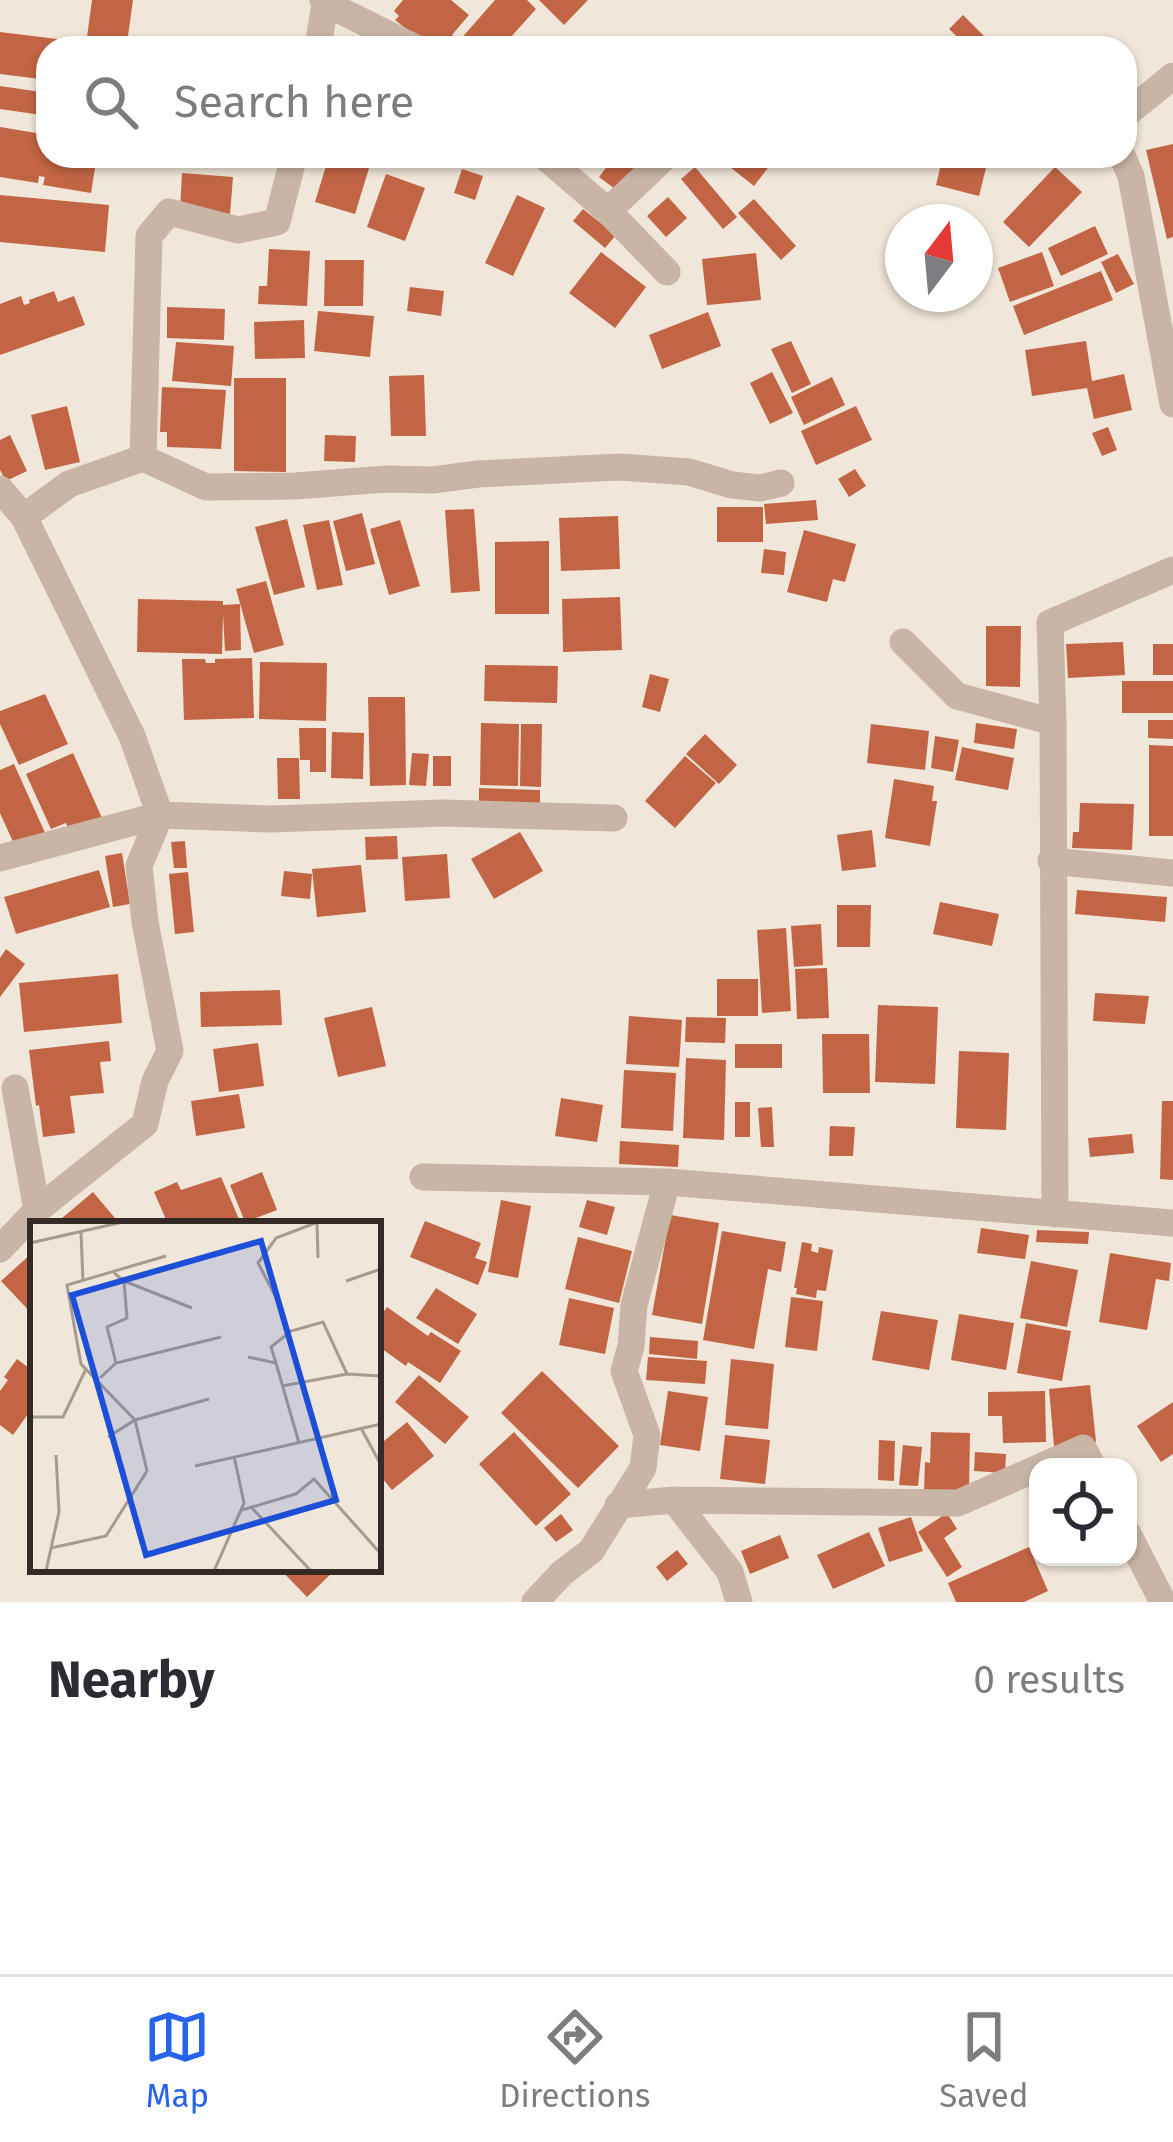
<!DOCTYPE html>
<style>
:root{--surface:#fff;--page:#f2f2f3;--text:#2b2b33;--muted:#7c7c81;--line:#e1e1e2;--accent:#2563eb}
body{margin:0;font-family:"Fira Sans",sans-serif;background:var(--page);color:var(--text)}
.controls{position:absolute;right:36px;bottom:36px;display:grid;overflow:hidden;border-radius:24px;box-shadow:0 3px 9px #0004}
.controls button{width:108px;height:108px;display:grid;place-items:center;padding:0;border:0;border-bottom:3px solid var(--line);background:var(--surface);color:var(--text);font:60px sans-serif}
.compass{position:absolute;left:885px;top:204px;width:108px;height:108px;border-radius:50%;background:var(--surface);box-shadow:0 3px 9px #0004;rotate:16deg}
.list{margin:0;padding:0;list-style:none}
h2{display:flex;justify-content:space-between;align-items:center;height:156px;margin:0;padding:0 48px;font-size:51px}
h2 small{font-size:39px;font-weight:400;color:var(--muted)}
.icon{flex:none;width:66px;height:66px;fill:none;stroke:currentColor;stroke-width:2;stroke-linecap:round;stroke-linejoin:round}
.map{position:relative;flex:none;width:1173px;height:1602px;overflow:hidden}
.search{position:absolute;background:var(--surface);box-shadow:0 3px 9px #0004;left:36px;right:36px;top:36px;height:132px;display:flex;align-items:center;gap:30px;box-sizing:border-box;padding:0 42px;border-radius:36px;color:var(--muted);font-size:45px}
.sheet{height:372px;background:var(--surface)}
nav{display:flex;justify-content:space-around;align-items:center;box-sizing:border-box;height:168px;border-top:3px solid var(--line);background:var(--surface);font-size:33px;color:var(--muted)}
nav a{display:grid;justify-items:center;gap:6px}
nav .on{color:var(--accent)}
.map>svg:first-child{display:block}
</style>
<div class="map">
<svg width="1173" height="1602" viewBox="0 0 1173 1602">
<rect width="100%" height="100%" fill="#f0e6d9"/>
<path fill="#c26545" d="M92,0H133L127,43L87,37Z
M403,0H451L469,15L452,35L459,41L495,0H527L536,9L501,48H430L395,20L399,16L394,11Z
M539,0H588L564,25Z
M963,15L996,48H969L949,29Z
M0,32L57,39L55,48H48V80L0,74Z
M0,86L48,93V116L0,109Z
M0,127L48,135V156H97L91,193L43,185L45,177L39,176L38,183L0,177Z
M1173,144V237L1167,239L1146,150Z
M190,156H235V168L190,167Z
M329,156H340L370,165L355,214L315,202Z
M615,156H654L623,195L599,177Z
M716,156H760L771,164L754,186Z
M943,156H989L979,196L936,185Z
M695,167L737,217L723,229L681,179Z
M1055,167L1082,192L1029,247L1003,222Z
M462,169L483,176L475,200L454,193Z
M182,173L233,177L230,214L180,210Z
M386,174L425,188L405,241L367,227Z
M0,195L109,205L105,252L0,242Z
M517,195L545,208L513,276L485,263Z
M668,197L687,218L666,237L647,216Z
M754,199L796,246L781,260L738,213Z
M583,209L616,235L605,248L573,221Z
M1095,226L1108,254L1061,276L1048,248Z
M269,249L310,251L307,306L258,304L259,286H267Z
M601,252L646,287L615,328L569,293Z
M1042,252L1054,286L1010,302L998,268Z
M756,253L761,300L707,305L702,259Z
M1118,254L1134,284L1116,293L1101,262Z
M325,260H364L363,306H324Z
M1101,271L1113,300L1024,335L1013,306Z
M410,287L444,291L441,316L407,311Z
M54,291L58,302L74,296L85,325L0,355V304L21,296L24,305L30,303L29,300Z
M167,307L225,309L224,340L167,338Z
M318,311L374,316L370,357L314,351Z
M708,312L721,346L662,369L649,335Z
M304,320L305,358L255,359L254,322Z
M791,341L811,384L792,393L771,349Z
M1086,341L1092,381L1124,374L1132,410L1094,419L1087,388L1032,396L1025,350Z
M176,342L234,346L231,386L172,381Z
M772,372L793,413L770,424L750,383Z
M424,375L426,436H391L389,376Z
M832,377L845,405L804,425L791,397Z
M234,378H286V472L234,471Z
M162,387L226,390L221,449L167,447V432H160Z
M67,406L80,462L45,470L31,415Z
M856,406L872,440L816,465L801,431Z
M1108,427L1117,450L1102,456L1092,433Z
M10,435L27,471L6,481L0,470V440Z
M325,435L356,436L355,462L324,461Z
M855,469L866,486L849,497L838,479Z
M816,500L818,520L766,524L764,504Z
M717,507H763V542H717Z
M474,509L480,591L451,593L445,510Z
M362,513L375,564L346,571L333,521Z
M618,516L620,569L561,571L559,518Z
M287,519L305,587L274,595L255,527Z
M329,520L343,585L317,590L303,525Z
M400,520L420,586L389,595L370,529Z
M804,530L856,544L845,582L833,579L827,602L787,592Z
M549,541V614H495V542Z
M764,549L786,552L784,575L761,573Z
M266,581L284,645L254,653L236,589Z
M620,597L622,650L563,652L562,599Z
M138,599L223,601V605L240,604L241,650L225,651L223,614L222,654L137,652Z
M986,626H1021L1020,687L986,686Z
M1123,642L1125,675L1068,678L1066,644Z
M1153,644H1173V675H1153Z
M252,658L254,718L184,720L182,659H205L206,663H215V659Z
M260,662L327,663L326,721L259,719Z
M485,665L558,666L557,703L484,701Z
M650,674L669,679L660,712L642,707Z
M1122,681H1173V713H1122Z
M45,694L68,744L19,765L0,724V711Z
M368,697H405L406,785L370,786Z
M1148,720H1173V739L1148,738Z
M481,723L519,724L518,786L480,785Z
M976,723L1017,729L1014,749L974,743Z
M521,724H542L541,787L520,786Z
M871,724L929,731L925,770L867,763Z
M299,728H326V772H310V760H300Z
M332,732L364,733L363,779L331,778Z
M705,734L737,765L719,784L686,754Z
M935,736L959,740L953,772L931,768Z
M1149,745L1173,746V836H1149Z
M962,747L1014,758L1008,790L955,780Z
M73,753L102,818L70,832L66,823L51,829L26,774Z
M412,753L429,754L426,786L409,785Z
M433,756H451V786H433Z
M685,756L716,783L675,828L645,801Z
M277,758H299L300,799H278Z
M14,764L46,835L14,844L0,813V770Z
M894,779L934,786L932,801H937L930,846L885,838Z
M479,788L540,790V814L479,812Z
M1080,803L1134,804L1132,850L1072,848L1073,832H1079Z
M872,830L876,867L842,871L837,835Z
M520,832L543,871L494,899L471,859Z
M397,836L398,859L366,860L365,837Z
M185,841L187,868H174L171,842Z
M122,853L130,904L113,907L105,856Z
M447,854L450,898L405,901L402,857Z
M361,865L366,912L317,917L312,869Z
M99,870L110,907L16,934L4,897Z
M284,871L312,874L310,899L281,896Z
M188,872L194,932L175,934L169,874Z
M1077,890L1167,897L1165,922L1075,914Z
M940,902L999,914L992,946L933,934Z
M837,905H871L870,947H837Z
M821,924L823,965L794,967L791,926Z
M786,928L791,1011L762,1013L757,930Z
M6,949L25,964L0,997V958Z
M827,968L829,1018L797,1019L795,969Z
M118,974L122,1023L24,1032L19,983Z
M717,979H758V1016H717Z
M280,990L282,1025L201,1027L200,992Z
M1095,993L1149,996L1145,1024L1093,1021Z
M878,1005L938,1007L935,1084L875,1082Z
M372,1007L386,1066L338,1077L324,1018Z
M629,1016L682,1020L679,1067L626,1064Z
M686,1017L726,1018L725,1043L685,1042Z
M822,1034H869L870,1093H823Z
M109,1041L111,1061L100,1062L104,1093L70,1096L75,1133L43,1137L39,1105L36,1106L29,1050Z
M258,1043L264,1086L219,1092L213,1049Z
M735,1044H782V1068H735Z
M959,1051L1009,1053L1006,1130L956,1128Z
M686,1058L726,1060L724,1140L683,1138Z
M624,1070L676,1073L673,1131L621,1128Z
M239,1094L245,1128L196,1136L191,1101Z
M561,1098L603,1105L597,1142L555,1136Z
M1162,1101H1173V1180L1160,1179Z
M735,1102H750V1137H735Z
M772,1107L774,1147H761L758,1108Z
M830,1126L855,1127L853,1156H829Z
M1132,1134L1134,1153L1090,1157L1088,1138Z
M620,1141L679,1145L678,1167L619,1164Z
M262,1172L277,1210L245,1222L230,1185Z
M221,1177L239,1219L227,1224H168L154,1192L177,1182L181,1190Z
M93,1192L120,1224H55Z
M501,1200L531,1206L518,1278L488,1272Z
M587,1200L615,1207L607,1235L579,1227Z
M670,1215L719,1223L702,1324L652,1315Z
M425,1221L481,1243L475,1258L487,1262L478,1285L410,1257Z
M981,1228L1029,1235L1025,1259L977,1253Z
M1037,1230L1089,1232L1088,1244L1036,1242Z
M722,1231L786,1242L781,1272L768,1269L754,1349L703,1340Z
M578,1237L632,1251L619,1303L565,1289Z
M802,1242L812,1244L811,1251L818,1253L819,1247L833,1250L826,1291L817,1290L816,1298L796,1294L797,1288H794Z
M33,1252V1315L1,1281Z
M1110,1253L1171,1263L1169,1281L1156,1279L1147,1330L1099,1322Z
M1031,1261L1078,1270L1067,1327L1020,1318Z
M436,1288L477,1314L458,1344L416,1318Z
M791,1297L823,1301L817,1351L785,1347Z
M569,1298L614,1308L605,1354L559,1345Z
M387,1307L428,1336L431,1332L461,1351L440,1383L408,1362L406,1366L378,1346V1320Z
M881,1311L938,1320L929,1370L872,1360Z
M959,1314L1014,1323L1006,1370L951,1360Z
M1026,1323L1071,1331L1062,1381L1017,1373Z
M650,1337L698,1341L697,1359L649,1354Z
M648,1357L707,1361L705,1384L646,1380Z
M17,1359L33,1371V1407L13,1435L0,1425V1391L8,1380L4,1377Z
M731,1359L774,1364L768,1429L725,1425Z
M542,1371L619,1446L578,1488L501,1413Z
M419,1375L469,1417L445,1444L395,1402Z
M1090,1385L1096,1442L1054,1446L1049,1389Z
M668,1391L708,1397L700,1451L660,1445Z
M1045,1391L1046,1442L1003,1443L1002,1416H988V1392Z
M1173,1402V1454L1161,1462L1137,1426Z
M407,1422L434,1456L392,1490L378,1473V1446Z
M514,1432L571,1494L536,1526L479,1464Z
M931,1432L970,1433L969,1492L924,1491L925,1462L930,1463Z
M725,1435L770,1440L765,1484L720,1479Z
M879,1440L895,1441L894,1481L878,1480Z
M903,1445L922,1447L918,1486L899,1485Z
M975,1452L1006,1454L1005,1473L974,1471Z
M947,1513L957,1529L944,1538L962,1567L947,1577L918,1532Z
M561,1514L573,1530L556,1542L544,1528Z
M911,1517L923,1551L889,1562L878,1528Z
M869,1532L885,1566L833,1589L817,1555Z
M780,1535L789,1558L750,1574L741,1551Z
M1029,1547L1048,1591L1024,1602H956L948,1583Z
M677,1550L688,1564L667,1581L656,1567Z
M280,1569H336L307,1597Z"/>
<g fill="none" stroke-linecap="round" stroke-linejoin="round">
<path stroke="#c8b5a6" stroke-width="27" d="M325,3L416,48
M318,48L325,3L323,0
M1125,115L1173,76
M544,156L608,211L667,272
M1122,156L1131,176L1173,404
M608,211L666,156
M143,458L149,236L169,212L238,230L277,222L294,156
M0,489L24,517L132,736L160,815L139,866L145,922L170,1051L155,1081L145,1124L37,1210L0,1249
M24,517L69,484L143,458L206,487L295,486L386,479L433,480L478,474L619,467L689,472L732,485L760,488L781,483
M903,642L957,696L1053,722L1055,1214
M1053,722L1050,623L1173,570
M0,858L160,815L271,819L443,813L614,818
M1051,861L1173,873
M15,1088L37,1210
M423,1177L667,1182L1173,1223
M1040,1467L1083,1448L1093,1467
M674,1500L730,1572L739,1602
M618,1505L674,1500L958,1503L1038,1468
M1128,1534L1163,1602
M535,1602L562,1573L591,1551L643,1468L647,1435L624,1371L631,1346L634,1305L667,1182"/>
</g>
<g transform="translate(30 1221)">
<rect width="351" height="351" fill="#f0e6d9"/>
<path fill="none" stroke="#a59b91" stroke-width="3" d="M287,1L288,37M51,12L53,60M0,22L93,1M84,52L94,60L97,97L77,106L86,142M94,60L162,87M316,60L351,48M251,86L228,42L246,17L288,1M218,136L246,142L269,222M246,142L241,126L261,110L293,101L317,153L351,155M70,157L86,142L191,116M252,165L317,153M0,196H33L56,148M332,209L351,244M78,216L105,199L179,178M165,245L351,203M222,287L281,350M212,289L266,273L284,258L351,333M21,327L76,315L117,250L105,199L51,143L37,64L136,35M16,350L29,291L26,234M184,350L214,282L204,235"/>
<path fill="#1d4ed8" fill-opacity="0.15" stroke="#1d4ed8" stroke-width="6" d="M231,20L306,279L116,334L42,74Z"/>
<rect width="351" height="351" fill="none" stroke="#342b26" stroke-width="6"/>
</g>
</svg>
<div class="controls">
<button><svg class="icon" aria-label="locate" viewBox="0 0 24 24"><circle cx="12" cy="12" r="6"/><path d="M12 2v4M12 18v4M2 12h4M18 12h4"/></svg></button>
</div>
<svg class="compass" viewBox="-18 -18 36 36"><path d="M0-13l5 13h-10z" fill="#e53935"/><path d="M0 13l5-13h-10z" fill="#7c7c81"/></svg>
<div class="search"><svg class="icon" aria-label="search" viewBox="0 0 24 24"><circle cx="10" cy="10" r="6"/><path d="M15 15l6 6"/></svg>Search here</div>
</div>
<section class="sheet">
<h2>Nearby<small>0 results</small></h2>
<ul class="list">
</ul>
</section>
<nav>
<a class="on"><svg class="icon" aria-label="map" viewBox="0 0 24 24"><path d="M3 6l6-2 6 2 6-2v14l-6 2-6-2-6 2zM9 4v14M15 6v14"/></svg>Map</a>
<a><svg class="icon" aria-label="directions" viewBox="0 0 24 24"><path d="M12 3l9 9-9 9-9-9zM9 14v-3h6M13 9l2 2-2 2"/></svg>Directions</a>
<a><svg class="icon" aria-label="saved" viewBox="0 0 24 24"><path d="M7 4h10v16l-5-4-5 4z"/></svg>Saved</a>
</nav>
